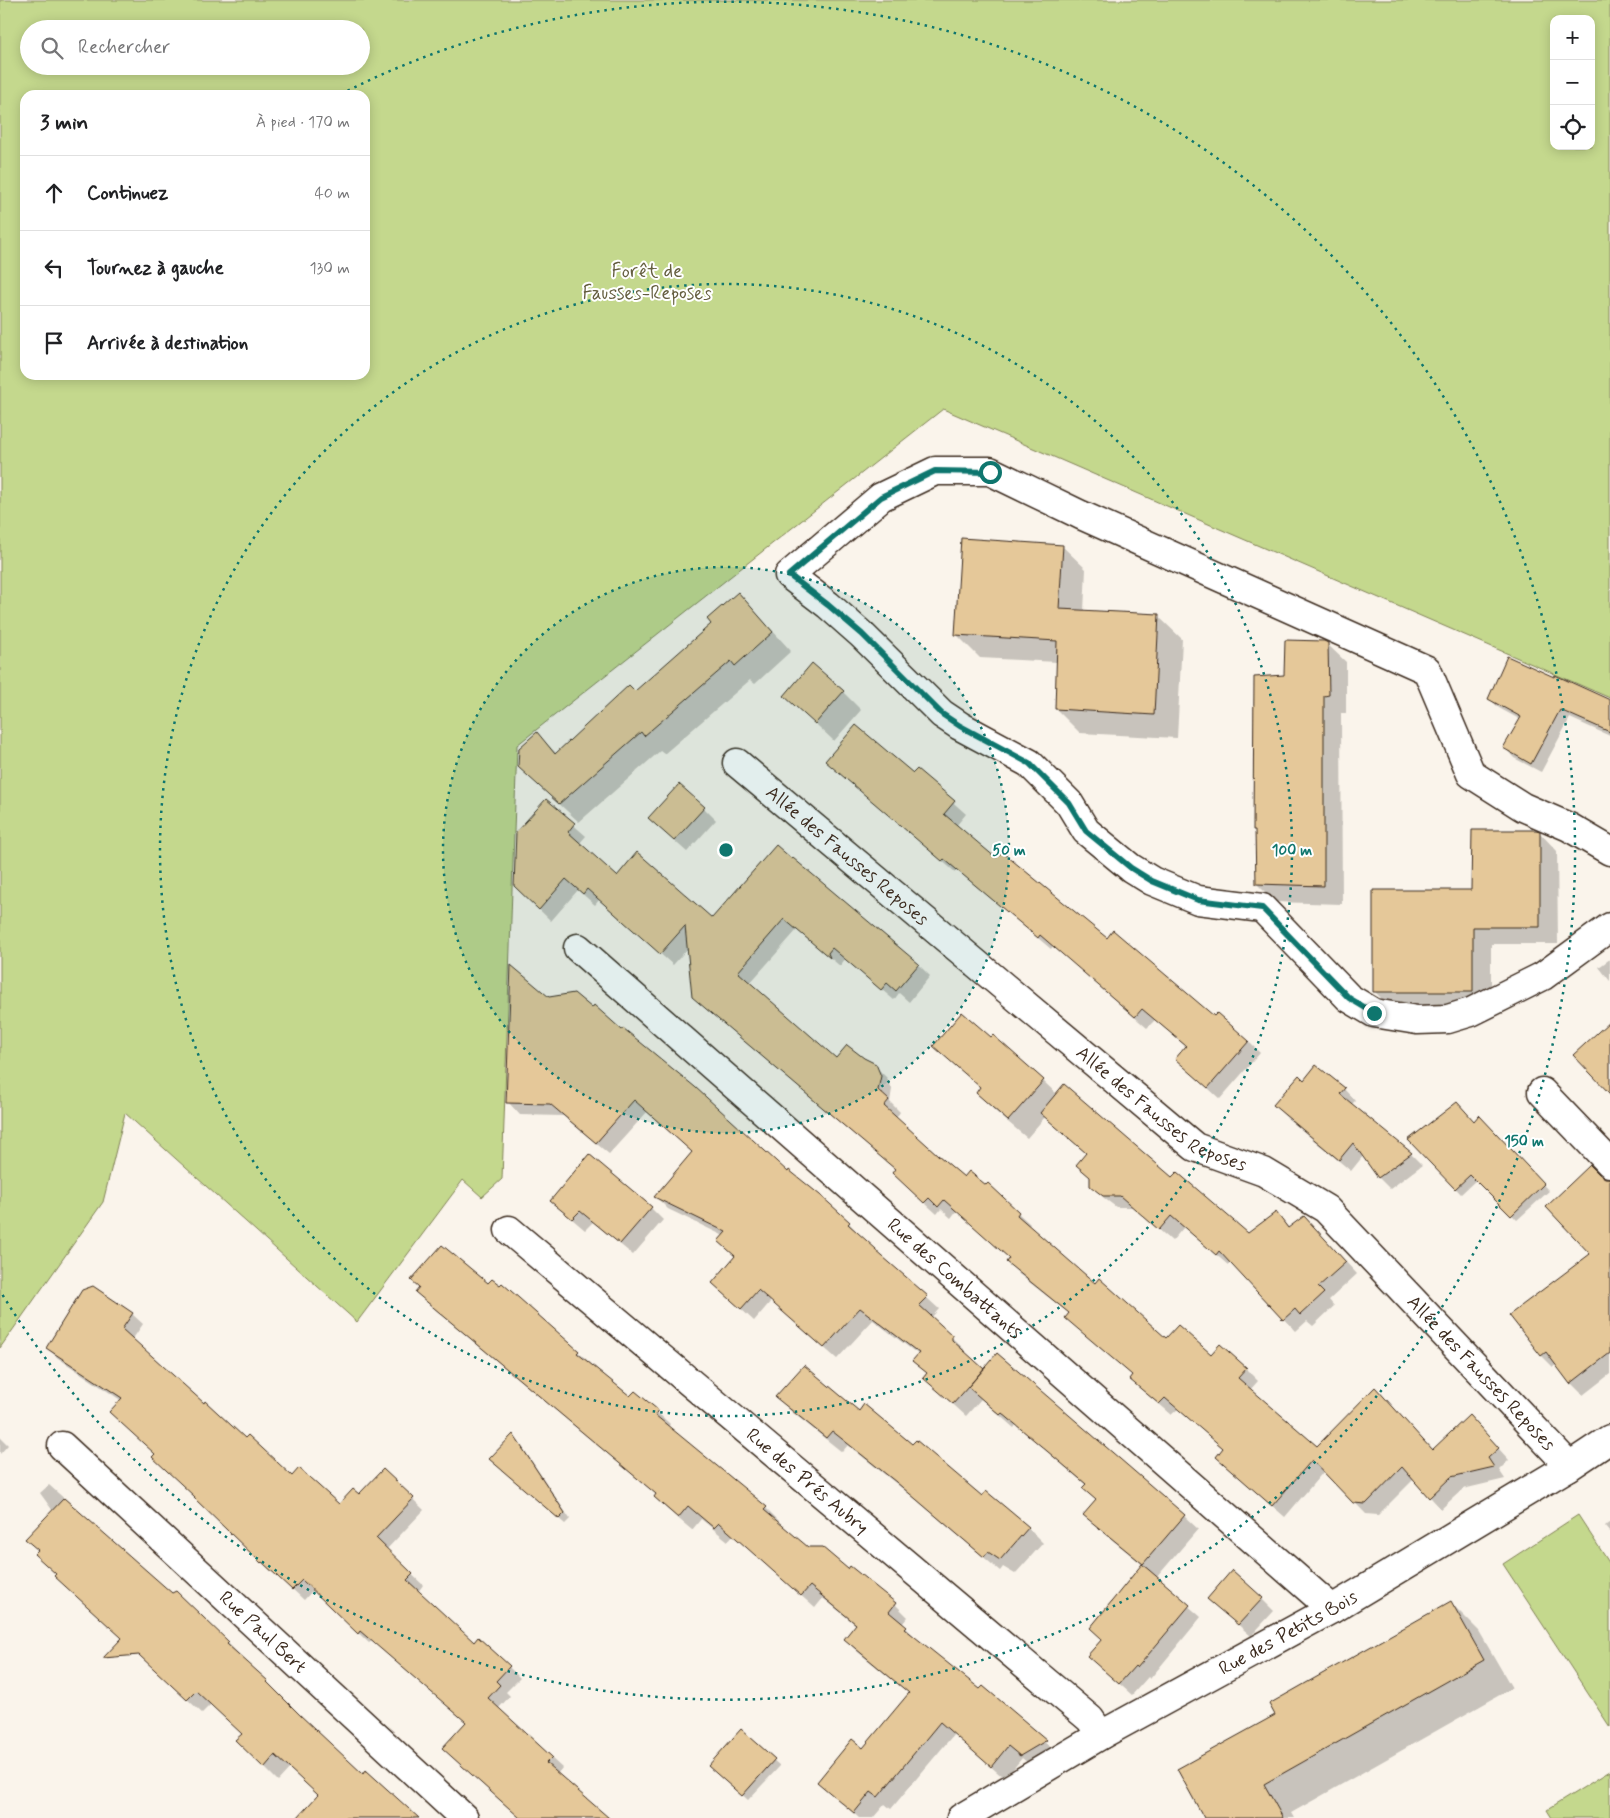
<!DOCTYPE html>
<html lang="fr">
<meta charset="utf-8">
<style>
:root{--surface:#fff;--page:#f2f2f2;--text:#202124;--muted:#757577;--line:#e0e0e0}
body{margin:0;font-family:Mynerve,sans-serif;background:var(--page);color:var(--text)}
.controls{position:absolute;right:15px;top:15px;display:grid;overflow:hidden;border-radius:10px;box-shadow:0 2px 12px #0003}
.controls button{width:45px;height:45px;display:grid;place-items:center;padding:0;border:0;border-bottom:1px solid var(--line);background:var(--surface);color:var(--text);font:25px sans-serif}
.stop{position:absolute;width:15px;height:15px;margin:-11px;border:4px solid #0f766e;border-radius:50%;background:#fff}
.stop.end{background:#0f766e;border-color:#fff;box-shadow:0 1px 5px #0008}
.list{margin:0;padding:0;list-style:none}
h2{display:flex;justify-content:space-between;align-items:center;height:65px;margin:0;padding:0 20px;font-size:21px}
h2 small{font-size:16px;font-weight:400;color:var(--muted)}
.list li{display:grid;grid-template-columns:32px 1fr auto;gap:15px;align-items:center;box-sizing:border-box;height:75px;padding:0 20px;border-top:1px solid var(--line)}
.list b{display:block;font-size:19px;white-space:nowrap}
.list em{font-size:16px;font-style:normal;color:var(--muted)}
.icon{flex:none;width:28px;height:28px;fill:none;stroke:currentColor;stroke-width:2;stroke-linecap:round;stroke-linejoin:round}
.map{position:relative;flex:none;width:1610px;height:1818px;overflow:hidden}
.search{position:absolute;background:var(--surface);box-shadow:0 2px 12px #0003;left:20px;top:20px;width:350px;height:55px;display:flex;align-items:center;gap:12px;box-sizing:border-box;padding:0 18px;border-radius:28px;color:var(--muted);font-size:19px}
.panel{position:absolute;background:var(--surface);box-shadow:0 2px 12px #0003;left:20px;top:90px;width:350px;height:290px;border-radius:15px}
.map>svg:first-child{display:block}
</style>
<div class="map">
<svg width="1610" height="1818" viewBox="0 0 1610 1818">
<rect width="100%" height="100%" fill="#faf4eb"/>
<filter id="ink" filterUnits="userSpaceOnUse"><feTurbulence type="fractalNoise" baseFrequency=".02" numOctaves="2"/><feDisplacementMap in="SourceGraphic" scale="10" xChannelSelector="R" yChannelSelector="G"/><feConvolveMatrix kernelMatrix="1 2 1 2 8 2 1 2 1" color-interpolation-filters="sRGB"/></filter>
<g filter="url(#ink)">
<path fill="#c4d88d" stroke="#808156" fill-rule="evenodd" d="M0,0H1610V698L943,409L517,745L502,1179L482,1197L463,1180L357,1322L125,1113L103,1202L0,1348ZM1554,19H1591V146H1554ZM29,29H361V66H29ZM25,95H365V375H25Z
M1578,1515L1610,1564V1727L1503,1564Z
M1610,1771V1818H1552L1547,1810Z"/>
<path fill="#0003" d="M1062,546L1086,569L1084,611L1158,616L1182,639L1177,738L1080,733L1056,709L1057,662L980,658L956,634Z
M738,593L791,651L755,684L750,680L664,754L660,751L579,822L519,767L537,734L557,754L635,692L713,624Z
M1327,644L1346,662V713H1341L1342,904L1275,902L1257,884Z
M843,692L861,710L834,741L786,696Z
M1489,698L1610,701V736L1570,718L1541,772L1514,758L1505,748L1521,720L1499,708Z
M826,761L913,775L917,770L966,814L956,826L996,860L1248,1041L1260,1053L1220,1099L1176,1059L1187,1047L1155,1020L1147,1028L1053,946L1051,949L957,870L955,872Z
M546,801L586,836L579,844L617,877L712,920L793,860L919,965L930,976L909,1002L899,993L894,1000L845,959L840,966L797,930L749,984L836,1059L864,1060L875,1066L887,1078L892,1089L890,1102L900,1112L896,1118L965,1178L1018,1213L1030,1224L1028,1227L1095,1285L1166,1339L1246,1369L1258,1381L1250,1390L1317,1448L1433,1451L1469,1416L1509,1460L1499,1470L1505,1479L1463,1489L1441,1509L1414,1479L1378,1515L1366,1514L1324,1471L1285,1517L1229,1468L1224,1449L1178,1409L1171,1415L1142,1390L1131,1379L1133,1376L1067,1318L1070,1314L1019,1274L1008,1262L1010,1259L957,1210L951,1218L941,1209L937,1214L905,1185L896,1170L705,1008L689,947L673,965L599,900L595,905L578,890L551,921L515,886Z
M704,808L716,820L687,852L662,830Z
M1539,832L1557,851L1558,944H1491V1010H1393L1375,992L1472,891Z
M1610,959V981L1599,967Z
M549,998L788,1174L790,1172L849,1223L861,1236L860,1237L939,1309L931,1318L964,1349V1352L984,1371L997,1355L1184,1516L1198,1529L1156,1578L1201,1617L1150,1679L1148,1677L1132,1695L1088,1656L1103,1640L1143,1565L1098,1528L1085,1515L1097,1501L1084,1488L1086,1485L1016,1425L1014,1428L981,1399L966,1416L924,1378L928,1374L914,1361L919,1355L873,1320L837,1359L771,1301L754,1321L713,1283L736,1257L719,1241L724,1236L668,1209L656,1197L693,1153L647,1112L609,1154L563,1116L520,1115L508,1102Z
M934,1046L1043,1081L1057,1094L1248,1235L1276,1214L1290,1229L1316,1230L1357,1274L1329,1300L1334,1306L1313,1326L1307,1321L1296,1331L1231,1262L1228,1265L1184,1227L1172,1241L1133,1207H1116L1104,1198L1092,1185L1087,1154L1045,1117L1027,1138L995,1111L977,1093L981,1088Z
M1305,1081L1344,1089L1355,1101L1351,1105L1411,1154L1422,1165L1390,1189L1379,1178L1363,1156L1351,1171L1286,1117L1274,1105Z
M1479,1117L1549,1191L1517,1220L1477,1179L1461,1194L1410,1140L1475,1122Z
M551,1201L651,1208L663,1220L633,1255L593,1222L585,1230Z
M1610,1279V1374L1583,1395L1571,1383L1557,1364L1553,1367L1541,1355Z
M488,1285L578,1352L630,1398L635,1392L670,1424L668,1427L766,1508L779,1521L777,1523L808,1549L848,1571L895,1604L908,1617L902,1624L919,1641L980,1691L983,1688L1058,1754L1034,1768L1022,1758L1005,1779L954,1734L891,1809L885,1804L873,1818H859L818,1782L863,1749L910,1694L858,1652L845,1639L856,1625L823,1598L815,1608L733,1535L728,1541L701,1519L692,1530L668,1510L655,1497L657,1495L430,1305L417,1292Z
M132,1314L143,1324L132,1340L245,1440L292,1478L339,1506L359,1496L383,1470L424,1510L386,1550L423,1585L418,1592L474,1643L509,1667L520,1678L506,1692L510,1696L498,1709L562,1768L557,1774L606,1818H520L467,1723L372,1641L369,1643L313,1590L304,1600L274,1572L273,1573L206,1509L156,1455L122,1401L58,1358L47,1348Z
M777,1397L859,1413L913,1446L982,1497L1028,1528L1043,1543L1015,1574L1003,1567L1000,1571L913,1497L848,1445L842,1452L792,1412Z
M513,1436L519,1442L570,1519L565,1524L497,1465Z
M0,1437L8,1445L0,1454Z
M49,1485L171,1594L176,1592L242,1657L241,1658L267,1682L281,1696L280,1697L363,1775L416,1818H313L320,1796L290,1768L278,1781L237,1740L243,1734L211,1704L202,1713L140,1655L139,1630L40,1493Z
M1610,1522V1532L1605,1526Z
M1209,1599H1262L1274,1611L1251,1636Z
M1451,1603L1479,1631L1512,1688L1291,1813L1294,1818H1206L1276,1715Z
M741,1731L780,1766L748,1800L716,1771Z"/>
<path fill="#e5c899" stroke="#3b2a1e" d="M961,538L1063,545L1059,609L1159,614L1154,715L1055,709L1057,641L955,635Z
M738,592L773,632L735,666L731,661L644,736L641,732L559,804L518,767L519,748L537,732L555,754L629,685L635,691L711,624L707,619Z
M1285,640L1324,641L1328,643L1329,695L1324,696V886L1256,884L1255,830H1253L1254,677L1284,675Z
M1507,656L1554,677L1555,675L1610,700V732L1560,710L1531,764L1503,748L1521,717L1488,699Z
M812,663L844,691L815,724L784,696Z
M856,725L913,773L917,769L955,801L944,814L996,858L1002,852L1107,938L1113,930L1214,1016L1217,1013L1249,1041L1208,1088L1175,1059L1186,1046L1142,1009L1135,1017L1040,935L1038,938L944,859L942,861L825,761Z
M679,784L705,807L674,841L648,818Z
M546,799L575,823L568,832L617,876L637,852L712,918L776,845L792,859L793,858L919,964L896,991L887,983L881,990L832,948L828,953L830,958L784,919L738,972L836,1058L847,1045L864,1058L876,1064L881,1076L878,1090L889,1100L884,1106L938,1155L964,1177L969,1171L986,1185L988,1183L1019,1212L1017,1215L1095,1283L1099,1278L1166,1338L1178,1325L1211,1354L1220,1344L1247,1368L1238,1378L1317,1446L1375,1387L1432,1450L1469,1415L1499,1448L1488,1458L1494,1467L1451,1477L1429,1498L1402,1467L1366,1504L1353,1503L1312,1460L1272,1506L1216,1457L1223,1448L1165,1398L1159,1404L1129,1379L1132,1375L1065,1318L1069,1313L1006,1262L1009,1258L944,1200L938,1207L929,1198L924,1203L892,1173L895,1169L692,997L685,926L660,954L587,889L583,894L566,879L539,910L514,886L516,832Z
M1472,830H1536L1540,831V927H1473V992H1373V890H1471Z
M511,965L549,997L574,993L592,1008L594,1005L622,1030L623,1028L695,1087L788,1172L789,1170L820,1195L850,1222L848,1224L876,1249L875,1250L928,1296L919,1305L952,1335V1340L984,1369L953,1404L923,1378L927,1373L912,1361L919,1353L860,1308L824,1348L758,1290L741,1309L712,1283L735,1256L718,1241L726,1232L654,1197L692,1152L634,1100L596,1143L550,1104L506,1103Z
M962,1012L991,1037L993,1035L1044,1080L1008,1121L976,1093L980,1087L933,1046Z
M1610,1021V1094L1573,1055Z
M1316,1065L1345,1088L1340,1094L1412,1153L1378,1178L1353,1143L1339,1160L1273,1105L1299,1075L1304,1080Z
M1064,1084L1172,1177L1177,1172L1248,1233L1276,1212L1288,1228L1304,1216L1346,1262L1318,1287L1324,1293L1300,1315L1295,1309L1283,1320L1219,1251L1216,1255L1171,1216L1159,1230L1120,1196H1103L1090,1186V1177L1076,1165L1086,1153L1040,1113Z
M1457,1102L1474,1121L1479,1115L1544,1184L1511,1216L1470,1175L1455,1189L1408,1140Z
M589,1154L652,1207L620,1244L580,1211L572,1219L550,1201Z
M1590,1165L1599,1174L1605,1178H1610V1353L1570,1384L1546,1352L1541,1356L1509,1315L1590,1254L1546,1207Z
M442,1245L488,1283L492,1279L500,1285L502,1283L579,1351L577,1353L630,1396L635,1391L658,1410L655,1415L767,1507L764,1510L808,1547H822L848,1569L850,1566L896,1603L889,1612L907,1627L905,1629L980,1689L983,1686L1047,1740L1020,1756L1008,1746L991,1767L940,1722L878,1797L871,1792L854,1813L817,1782L852,1739L863,1748L909,1693L844,1639L856,1624L810,1586L801,1596L719,1523L714,1528L688,1506L678,1518L654,1497L656,1494L415,1292L419,1287L411,1280Z
M93,1286L133,1313L122,1329L204,1403L205,1401L245,1438L248,1435L292,1476L299,1468L339,1504L353,1489L359,1494L383,1469L414,1498L376,1538L413,1574L407,1580L474,1642L478,1637L510,1666L496,1681L500,1685L488,1698L552,1757L546,1763L609,1818H520L442,1748L466,1722L360,1631L358,1634L302,1580L292,1590L262,1562L261,1563L194,1498L195,1497L152,1457L155,1454L109,1412L122,1398L46,1348L82,1290Z
M997,1353L1185,1515L1143,1564L1083,1515L1096,1500L1082,1488L1086,1484L1002,1413L1000,1415L968,1387Z
M804,1365L859,1411L864,1404L912,1444L916,1440L982,1496L986,1491L1029,1527L1000,1560L988,1552L984,1557L896,1482L832,1431L826,1438L775,1397Z
M513,1434L565,1513L559,1519L489,1459Z
M64,1498L172,1593L176,1591L229,1642L227,1644L268,1681L267,1682L299,1714L363,1774L366,1770L419,1818H297L318,1795L275,1755L264,1768L235,1740L242,1734L196,1691L187,1700L139,1655L103,1658L122,1638L54,1576L56,1574L34,1554L38,1550L25,1539Z
M1142,1564L1190,1605L1137,1668L1135,1666L1119,1684L1087,1656L1102,1639L1090,1628Z
M1232,1570L1263,1598L1238,1625L1207,1599Z
M1451,1601L1484,1660L1264,1784L1283,1818H1204L1177,1769L1275,1715L1269,1704Z
M741,1729L775,1759L742,1796L708,1766Z"/>
<g fill="none" stroke-linecap="round" stroke-linejoin="round">
<g stroke="#3b2a1e" stroke-width="31">
<g id="minor">
<path id="s1" d="M737,763L1195,1147L1264,1172L1326,1209L1561,1457L1568,1467"/>
<path d="M1610,851L1569,827L1523,807L1471,774L1427,670L1081,515L990,471H935L881,497L789,575L828,605L862,635L942,714L960,726L1029,763L1069,803L1086,831L1131,868L1152,881L1198,900L1262,908L1349,998L1374,1013L1417,1020L1448,1019L1471,1012L1543,976L1610,927"/>
<path id="s2" d="M578,948L1332,1609"/>
<path d="M1542,1092L1610,1163"/>
<path id="s3" d="M509,1230L1090,1719L1101,1735"/>
<path id="s4" d="M62,1446L464,1818"/>
<path id="s5" d="M961,1818L1101,1735L1332,1609L1568,1467L1610,1439"/>
</g>
</g>
<use href="#minor" stroke="#fff" stroke-width="28"/>
</g>
</g>
<g fill="none" stroke-linecap="round" stroke-linejoin="round" filter="url(#ink)">
<path stroke="#0f766e" stroke-width="6" d="M990,472L935,471L881,497L789,575L828,605L862,634L942,714L960,726L1029,763L1069,803L1086,831L1131,868L1152,881L1198,900L1262,908L1349,998L1374,1013"/>
</g>
<circle cx="726" cy="850" r="283" fill="#0f766e" fill-opacity=".12"/>
<g fill="none" stroke="#0f766e" stroke-width="2.5" stroke-dasharray="2.5 5">
<circle cx="726" cy="850" r="283"/>
<circle cx="726" cy="850" r="566"/>
<path d="M341 94A849 849 0 1 1 2 1294"/>
</g>
<g text-anchor="middle" dominant-baseline="central" stroke-width="4" stroke-linejoin="round" paint-order="stroke">
<g font-size="19" fill="#645e3f" stroke="#fff">
<text x="647" y="271">Forêt de<tspan x="647" dy="22">Fausses-Reposes</tspan></text>
</g>
<g font-size="19" fill="#3b2a1e" stroke="#fff">
<text stroke="none"><textPath href="#s1" startOffset="144">Allée des Fausses Reposes</textPath></text>
<text stroke="none"><textPath href="#s1" startOffset="549">Allée des Fausses Reposes</textPath></text>
<text stroke="none"><textPath href="#s2" startOffset="501">Rue des Combattants</textPath></text>
<text stroke="none"><textPath href="#s1" startOffset="969">Allée des Fausses Reposes</textPath></text>
<text stroke="none"><textPath href="#s3" startOffset="390">Rue des Prés Aubry</textPath></text>
<text stroke="none"><textPath href="#s4" startOffset="274">Rue Paul Bert</textPath></text>
<text stroke="none"><textPath href="#s5" startOffset="376">Rue des Petits Bois</textPath></text>
</g>
</g>
<circle cx="726" cy="850" r="8" fill="#0f766e" stroke="#fff" stroke-width="2.5"/>
<g font-size="15" text-anchor="middle" font-weight="bold" fill="#0f766e" stroke="#fff" stroke-width="4" stroke-linejoin="round" paint-order="stroke">
<text x="1009" y="855">50 m</text>
<text x="1292" y="855">100 m</text>
<text x="1524" y="1146">150 m</text>
</g>
</svg>
<div class="controls">
<button>+</button>
<button>−</button>
<button><svg class="icon" aria-label="locate" viewBox="0 0 24 24"><circle cx="12" cy="12" r="6"/><path d="M12 2v4M12 18v4M2 12h4M18 12h4"/></svg></button>
</div>
<div class="stop" style="left:990px;top:472px"></div>
<div class="stop end" style="left:1374px;top:1013px"></div>
<div class="search"><svg class="icon" aria-label="search" viewBox="0 0 24 24"><circle cx="10" cy="10" r="6"/><path d="M15 15l6 6"/></svg>Rechercher</div>
<section class="panel">
<h2>3 min<small>À pied · 170 m</small></h2>
<ul class="list">
<li><svg class="icon" aria-label="ahead" viewBox="0 0 24 24"><path d="M12 20V5M6 11l6-6 6 6"/></svg><div><b>Continuez</b></div><em>40 m</em></li>
<li><svg class="icon" aria-label="left" viewBox="0 0 24 24"><path d="M17 20v-9H6M10 6l-5 5 5 5"/></svg><div><b>Tournez à gauche</b></div><em>130 m</em></li>
<li><svg class="icon" aria-label="arrive" viewBox="0 0 24 24"><path d="M6 21V4h12l-3 4 3 4H6"/></svg><div><b>Arrivée à destination</b></div></li>
</ul>
</section>
</div>
